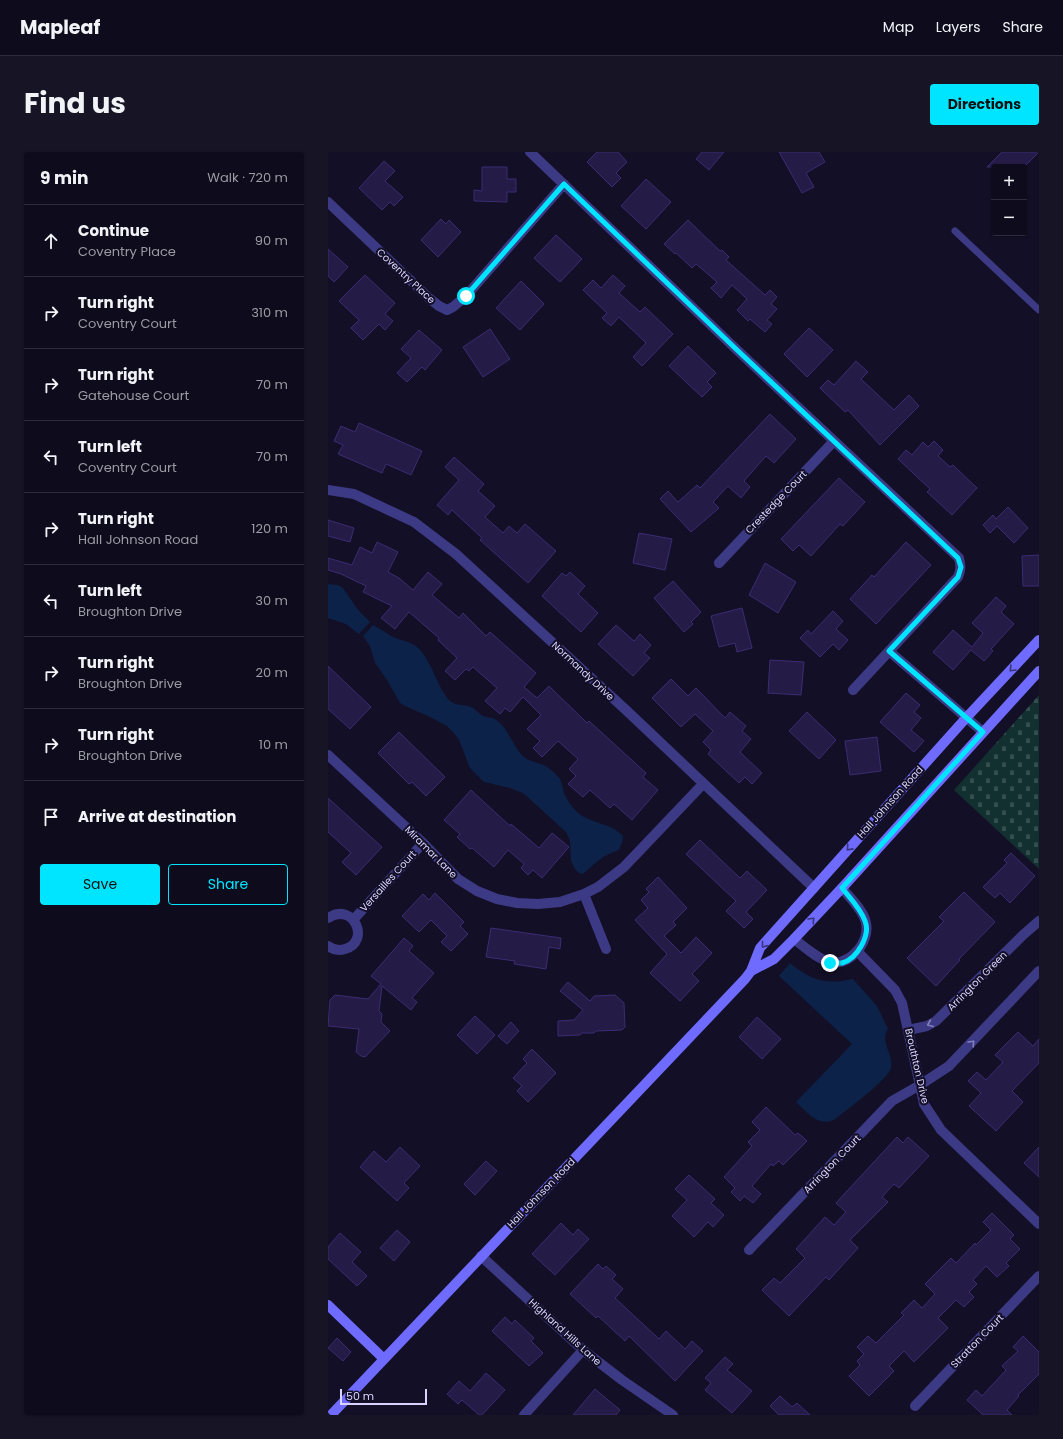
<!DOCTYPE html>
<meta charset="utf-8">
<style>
:root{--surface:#0e0b1c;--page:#171425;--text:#f1f3f6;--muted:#9b9ba3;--line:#2e2b3b;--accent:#00e5ff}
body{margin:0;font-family:Poppins,sans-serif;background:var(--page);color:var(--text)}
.controls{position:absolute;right:12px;top:12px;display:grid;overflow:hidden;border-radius:4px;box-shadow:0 1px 3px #0004}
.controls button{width:36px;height:36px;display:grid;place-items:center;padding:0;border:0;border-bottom:1px solid var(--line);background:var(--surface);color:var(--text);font:20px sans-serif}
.scale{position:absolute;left:12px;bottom:10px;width:87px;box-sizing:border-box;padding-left:4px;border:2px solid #d9d4ff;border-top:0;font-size:11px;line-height:14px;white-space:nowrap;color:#d9d4ff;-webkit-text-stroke:3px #130f26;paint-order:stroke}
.stop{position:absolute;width:12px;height:12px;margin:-9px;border:3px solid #00e5ff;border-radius:50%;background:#fff}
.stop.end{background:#00e5ff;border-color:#fff;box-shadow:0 1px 4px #0008}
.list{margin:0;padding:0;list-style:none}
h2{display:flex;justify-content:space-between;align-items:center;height:52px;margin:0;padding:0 16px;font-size:17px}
h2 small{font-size:13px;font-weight:400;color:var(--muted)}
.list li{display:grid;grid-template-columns:26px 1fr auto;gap:12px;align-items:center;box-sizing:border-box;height:72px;padding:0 16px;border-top:1px solid var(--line)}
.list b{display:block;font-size:15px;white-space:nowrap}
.list p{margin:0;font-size:13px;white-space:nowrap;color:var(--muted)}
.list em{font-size:13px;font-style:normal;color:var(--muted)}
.actions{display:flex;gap:8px;padding:12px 16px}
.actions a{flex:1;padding:9px 0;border:1px solid var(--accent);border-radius:4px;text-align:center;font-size:14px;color:var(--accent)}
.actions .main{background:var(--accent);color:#111}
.icon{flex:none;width:22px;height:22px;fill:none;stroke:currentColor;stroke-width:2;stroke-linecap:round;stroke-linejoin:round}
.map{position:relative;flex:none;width:711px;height:1263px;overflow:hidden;border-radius:4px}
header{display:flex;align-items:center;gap:24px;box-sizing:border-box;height:56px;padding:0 20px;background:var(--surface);border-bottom:1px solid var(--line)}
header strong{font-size:19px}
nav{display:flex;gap:22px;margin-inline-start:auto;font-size:14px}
.intro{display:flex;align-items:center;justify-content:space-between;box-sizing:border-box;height:96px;padding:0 24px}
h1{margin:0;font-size:28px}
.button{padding:10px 18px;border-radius:4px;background:var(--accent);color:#111;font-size:14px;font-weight:700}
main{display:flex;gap:24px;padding:0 24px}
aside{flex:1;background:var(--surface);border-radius:4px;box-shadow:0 1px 3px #0004}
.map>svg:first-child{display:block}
</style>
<header>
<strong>Mapleaf</strong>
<nav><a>Map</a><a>Layers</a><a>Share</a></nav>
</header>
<div class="intro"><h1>Find us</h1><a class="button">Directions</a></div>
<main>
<aside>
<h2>9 min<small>Walk · 720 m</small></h2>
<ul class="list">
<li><svg class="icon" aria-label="ahead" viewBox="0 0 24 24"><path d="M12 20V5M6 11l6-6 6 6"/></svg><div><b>Continue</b><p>Coventry Place</p></div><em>90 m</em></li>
<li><svg class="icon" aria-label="right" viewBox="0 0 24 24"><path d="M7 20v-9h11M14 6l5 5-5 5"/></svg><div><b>Turn right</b><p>Coventry Court</p></div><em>310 m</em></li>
<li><svg class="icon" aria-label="right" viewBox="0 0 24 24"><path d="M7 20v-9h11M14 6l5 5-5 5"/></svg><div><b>Turn right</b><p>Gatehouse Court</p></div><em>70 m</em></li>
<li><svg class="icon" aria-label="left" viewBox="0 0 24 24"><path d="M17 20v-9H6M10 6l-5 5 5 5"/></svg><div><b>Turn left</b><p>Coventry Court</p></div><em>70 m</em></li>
<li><svg class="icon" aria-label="right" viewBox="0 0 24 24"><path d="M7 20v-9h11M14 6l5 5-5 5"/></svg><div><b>Turn right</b><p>Hall Johnson Road</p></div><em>120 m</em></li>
<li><svg class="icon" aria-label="left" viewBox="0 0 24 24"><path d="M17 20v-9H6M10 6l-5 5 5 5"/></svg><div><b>Turn left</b><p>Broughton Drive</p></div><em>30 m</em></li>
<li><svg class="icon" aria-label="right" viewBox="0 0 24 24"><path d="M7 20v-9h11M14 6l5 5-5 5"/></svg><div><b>Turn right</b><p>Broughton Drive</p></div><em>20 m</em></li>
<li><svg class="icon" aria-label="right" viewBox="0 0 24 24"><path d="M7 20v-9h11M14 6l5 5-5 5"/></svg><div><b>Turn right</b><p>Broughton Drive</p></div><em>10 m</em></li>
<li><svg class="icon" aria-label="arrive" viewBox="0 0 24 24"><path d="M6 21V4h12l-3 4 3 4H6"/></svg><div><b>Arrive at destination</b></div></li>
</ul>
<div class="actions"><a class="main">Save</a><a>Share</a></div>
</aside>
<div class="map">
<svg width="711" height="1263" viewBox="0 0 711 1263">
<defs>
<pattern id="cemetery-stones" width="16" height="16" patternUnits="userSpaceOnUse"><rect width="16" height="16" fill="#12302f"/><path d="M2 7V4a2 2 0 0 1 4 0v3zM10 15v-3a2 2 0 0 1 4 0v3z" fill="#344d4e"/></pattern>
</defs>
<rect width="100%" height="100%" fill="#130f26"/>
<path fill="url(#cemetery-stones)" d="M711,543V717L626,638Z"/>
<path fill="#0c2248" d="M0,432L10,433L15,436L30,458L42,470L31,482L18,472L0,466Z
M45,473C51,476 57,480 63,484C75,490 88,489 96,503C106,517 109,534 121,548C127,554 135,552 143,555C148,557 151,562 155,564C159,566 164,565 167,567C181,576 184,594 196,605C201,609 207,610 213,612C219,614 228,621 232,627C234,631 235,637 236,641C239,648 243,654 248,659C261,672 282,670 295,684L294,691L291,698C273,704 268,711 255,722L251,721L247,717L243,709L242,689L238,680L227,670L195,641L182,636L156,630L142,616L131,588L125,580L119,574L100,564L77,554L72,551L59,528L47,511L42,494L35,484Z
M462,811C484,829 498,833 525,827L549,854L560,877C551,890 566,902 563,916C561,927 517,959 506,968C489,975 479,960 468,950L524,892L451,824Z"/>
<path fill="#241b47" stroke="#3b2d73" d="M269,0H290L299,10L288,21L293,26L284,35L259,10Z
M374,0H396L381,18L368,7Z
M451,0H491L497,10L478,21L486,35L474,41Z
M674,0H711L696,15H659Z
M56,9L67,19L57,29L75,45L66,54L62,50L54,58L31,36Z
M154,15H179V27H188V40H179V50L146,49V38L154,39Z
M318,27L343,50L318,77L293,54Z
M113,67L118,72L121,68L133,80L110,105L93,88Z
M360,68L392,99L394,98L401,105L398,108L437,143L442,138L449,145L443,152L449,157L439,168L444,172L437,180L422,167L420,169L409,158L419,147L404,133L393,146L383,136L389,130L368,112L364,116L348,101L347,102L336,92Z
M228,83L254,107L232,130L206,106Z
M0,97L20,115L6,130L0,124Z
M37,123L67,151L57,162L65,169L57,178L51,172L35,188L23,176L31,168L11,149Z
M285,123L297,134L291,141L312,160L317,155L345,182L314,214L305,205L318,191L291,165L283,174L274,166L279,161L255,138L265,128L273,136Z
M193,129L216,152L192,178L168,156Z
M481,176L505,198L479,225L456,202Z
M162,177L182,207L155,225L135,195Z
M91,178L114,198L97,218L94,215L79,230L69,221L83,206L73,197Z
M360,194L388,221L379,230L384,235L374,245L341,214Z
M528,209L540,220L533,227L566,258L581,243L591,254L552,293L520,258L517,260L492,236L500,228L506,233Z
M442,262L468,287L446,311L438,304L416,329L422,335L413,346L400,334L385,350L391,356L363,380L332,347L340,339L350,350L369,333L372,336Z
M31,271L94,299L83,323L58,312L54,321L10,302L15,293L6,289L13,274L27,280Z
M606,289L615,298L610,304L622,315L625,313L649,336L624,363L599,340L602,337L570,307L578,298L584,303L595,290L600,295Z
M126,305L156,332L150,339L167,354L157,365L175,381L181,374L189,381L197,372L228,399L200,431L152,388L154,386L124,358L120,363L109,353L131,328L117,315Z
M511,326L537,350L515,374L512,372L483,404L471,393L465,399L453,387Z
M680,355L700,376L686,391L669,374L662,381L655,373L665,363L668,367Z
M0,368L26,376L22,390L0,384Z
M311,381L344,387L337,418L305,411Z
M49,390L70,400L60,420L71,426L85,438L100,420L114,432L104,443L131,466L135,461L158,484L162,480L208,521L196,535L209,546L221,534L259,571L261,569L318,621L315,625L330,638L304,668L286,652L282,656L262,638L255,645L240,632L248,624L241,617L250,607L230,589L214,605L205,596L212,589L199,577L213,563L195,545L182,560L177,556L172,562L157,549L169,536L145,515L141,519L138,517L127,528L117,519L129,506L110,488L111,486L81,460L67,477L53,466L64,454L35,440L38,434L13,422L0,418V406L24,413L32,395L44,401Z
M578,390L603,413L548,472L522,447L544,423L546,425Z
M711,403V434H695L694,404Z
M437,411L468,430L450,461L421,443Z
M242,420L257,434L250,442L270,461L253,480L214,444L234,421L238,424Z
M345,429L373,460L363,470L365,472L356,480L326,446Z
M668,445L678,454L673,460L686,472L663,497L665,499L656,509L643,498L625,518L605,500L625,478L644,495L655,481L644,471Z
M414,456L424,496L409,500L407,491L391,495L383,464Z
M505,459L515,469L508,477L520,488L511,498L505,492L492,505L472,486L480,478L483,482Z
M288,473L306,489L312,482L323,493L316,501L322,506L305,524L270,492Z
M442,508L476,510L473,543L440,541Z
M0,514L43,555L22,577L0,557Z
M343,527L360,544L368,536L397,566L402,560L418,574L414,579L423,587L412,600L434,621L424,632L417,625L411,631L380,602L383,598L375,590L385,579L367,562L353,575L324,546Z
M578,541L592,553L586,560L593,566L583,578L596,589L586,600L552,570Z
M479,560L508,588L491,607L461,579Z
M71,580L117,625L98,644L84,630L81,632L50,601Z
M549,585L553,619L522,623L517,589Z
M143,638L182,674L183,672L211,696L224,681L241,695L214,726L205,718L200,723L193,716L196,712L180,698L166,715L144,696L142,697L129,685L132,682L116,668Z
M0,646L54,695L28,723L14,710L23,701L0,680Z
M372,688L412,726L419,719L439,738L418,760L425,767L416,776L398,759L408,749L358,702Z
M683,701L707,724L682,751L672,741L667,746L655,735L679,711L676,708Z
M330,725L359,756L345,770L348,773L336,784L353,801L368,785L384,801L364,822L371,829L352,849L322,821L339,802L307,768L320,756L313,748L321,740L318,737Z
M636,740L667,770L631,807L632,808L608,834L579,806L616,769L611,765Z
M107,741L136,770L132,774L140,782L123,799L113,790L119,784L103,768L91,780L74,764L95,742L101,748Z
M163,776L233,786L232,797L221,795L218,817L186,812L187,809L158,805Z
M76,786L85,794L81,799L106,821L84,846L89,850L83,858L54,834L51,859L54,862L53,870L62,879L37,905L33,904L28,900L31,877L0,874L2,848L7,843L40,847L53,832L43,824Z
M240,830L262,849L266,844L287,843L296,851L297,875L294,878L268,879L266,881H254L252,883L230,884V869L246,868L255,858L232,839Z
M147,864L167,883L149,902L129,883Z
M429,865L453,887L434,907L411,885Z
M183,870L191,879L179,892L170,884Z
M690,880L705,894L711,887V911L684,939L695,950L668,979L641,954L653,941L640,929L649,920L658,928L675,910L667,903Z
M204,897L228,921L200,950L189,939L194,934L185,926L199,911L195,907Z
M438,955L467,983L470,981L479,989L455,1013L451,1009L445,1014L443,1012L424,1034L433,1042L425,1051L416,1044L412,1049L403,1040L407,1036L396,1025L424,994L420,990L432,978L424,970Z
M569,985L575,991L580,985L601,1004L571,1036L566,1032L554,1045L560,1050L522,1088L530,1096L501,1128L498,1125L461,1164L434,1138L446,1126L452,1131L477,1106L468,1097L497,1065L506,1073L518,1060L508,1051Z
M72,995L92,1014L76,1031L81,1036L69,1049L32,1015L46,999L58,1010Z
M711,995V1025L696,1011Z
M158,1009L169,1019L147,1043L136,1032Z
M361,1023L387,1047L383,1051L396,1063L385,1075L380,1070L366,1085L344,1064L359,1048L347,1037Z
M664,1061L686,1083L682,1087L692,1097L678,1111L681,1114L669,1125L658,1114L645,1128L649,1132L641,1140L646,1145L636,1155L628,1148L610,1166L620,1176L586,1210L576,1199L561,1214L566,1219L541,1244L521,1224L532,1213L529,1209L536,1202L529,1195L540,1184L548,1191L576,1163L573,1161L586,1148L594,1156L607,1142L597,1132L623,1106L628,1111L647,1091L648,1093L663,1078L655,1070Z
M233,1071L245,1083L250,1077L261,1087L227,1123L204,1102Z
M69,1078L82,1090L66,1109L52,1096Z
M12,1081L33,1100L24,1110L39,1124L29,1134L0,1107V1095Z
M270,1112L275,1117L278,1114L288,1123L284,1127L295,1137L287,1146L331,1187L338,1179L357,1197L364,1189L375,1199L347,1229L301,1184L297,1189L270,1164L268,1166L242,1142Z
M177,1165L184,1172L187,1168L206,1186L203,1189L215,1201L201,1214L164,1179Z
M695,1184L711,1200V1222L690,1243L691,1244L679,1258L684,1263H655L639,1248L648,1238L654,1244L678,1218L674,1214L690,1199L685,1195Z
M9,1186L23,1200L15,1209L0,1196Z
M397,1205L405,1212L399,1218L424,1239L404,1261L377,1238L383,1231L377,1226Z
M158,1221L177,1238L154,1263H151L134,1248L130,1252L119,1242L131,1229L142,1239Z
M267,1237L292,1258L288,1263H245Z
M452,1244L464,1255L469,1251L482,1263H451L442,1254Z"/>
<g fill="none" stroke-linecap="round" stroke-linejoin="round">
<path stroke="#3d3a85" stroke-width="7" d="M627,79L711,158"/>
<path stroke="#3d3a85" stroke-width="10" d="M202,0L408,197L631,406C633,414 633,418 630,425L525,538
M0,50L102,147L111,154L119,158L125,155L138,144L236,32
M0,338L26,342L86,370L128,402L298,558L486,736
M391,411L506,289
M561,499L655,580
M0,603L95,691L130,727L149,739L169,747L189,751L210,752L232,750L256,742L270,735L296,715L375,632
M256,742L278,797
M0,766C26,749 43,790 17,797C11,799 5,798 0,794
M26,767L95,691
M466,787C487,803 508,825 531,797C536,790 540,780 538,771C536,759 522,746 514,736
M529,799L567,838L574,851L596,952L613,978L711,1072
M580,878L599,874L608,869L695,783L711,769
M421,1098L564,949L592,933L621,914L711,819
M153,1104L255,1198L294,1228L345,1263
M587,1254L711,1124
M196,1263L255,1198"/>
<path stroke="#6f6bff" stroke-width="10" d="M423,819L446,807L466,787L514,736L711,519
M0,1153L56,1207
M3,1263L417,827L423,819L432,796L638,566L711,488"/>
</g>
<defs><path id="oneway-chevron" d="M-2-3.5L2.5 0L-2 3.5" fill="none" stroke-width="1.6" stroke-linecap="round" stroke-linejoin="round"/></defs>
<g stroke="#38347d">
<use href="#oneway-chevron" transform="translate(684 517) rotate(133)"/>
<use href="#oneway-chevron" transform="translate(521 696) rotate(132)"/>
<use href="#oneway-chevron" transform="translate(484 768) rotate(-47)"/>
<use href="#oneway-chevron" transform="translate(436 793) rotate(129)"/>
</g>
<g stroke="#837fbc">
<use href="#oneway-chevron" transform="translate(602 872) rotate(157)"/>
<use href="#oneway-chevron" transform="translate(644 891) rotate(-47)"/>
</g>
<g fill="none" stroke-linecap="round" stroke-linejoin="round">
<path stroke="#00e5ff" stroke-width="5" d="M138,144L236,32L408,197L630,406L633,415L630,425L561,499L655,580L514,736C522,746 533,757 537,769C543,783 529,807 514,811C510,811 505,811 502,811"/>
</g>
<g text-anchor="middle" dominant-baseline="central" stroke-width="4" stroke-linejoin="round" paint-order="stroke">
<g font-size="10" fill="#d9d4ff" stroke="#130f26">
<text transform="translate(78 124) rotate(43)">Coventry Place</text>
<text transform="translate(448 350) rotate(-46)">Crestedge Court</text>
<text transform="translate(255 519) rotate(43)">Normandy Drive</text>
<text transform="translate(562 650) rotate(-48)">Hall Johnson Road</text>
<text transform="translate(103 700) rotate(45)">Miramar Lane</text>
<text transform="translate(60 729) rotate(-48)">Versailles Court</text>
<text transform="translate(649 829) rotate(-45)">Arrington Green</text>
<text transform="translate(589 914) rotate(77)">Brouthton Drive</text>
<text transform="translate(504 1012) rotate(-46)">Arrington Court</text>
<text transform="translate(213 1041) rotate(-46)">Hall Johnson Road</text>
<text transform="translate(237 1180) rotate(42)">Highland Hills Lane</text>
<text transform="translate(649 1189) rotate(-46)">Stratton Court</text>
</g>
</g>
</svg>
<div class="controls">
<button>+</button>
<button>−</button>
</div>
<div class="scale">50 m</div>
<div class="stop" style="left:138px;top:144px"></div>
<div class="stop end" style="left:502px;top:811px"></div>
</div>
</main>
